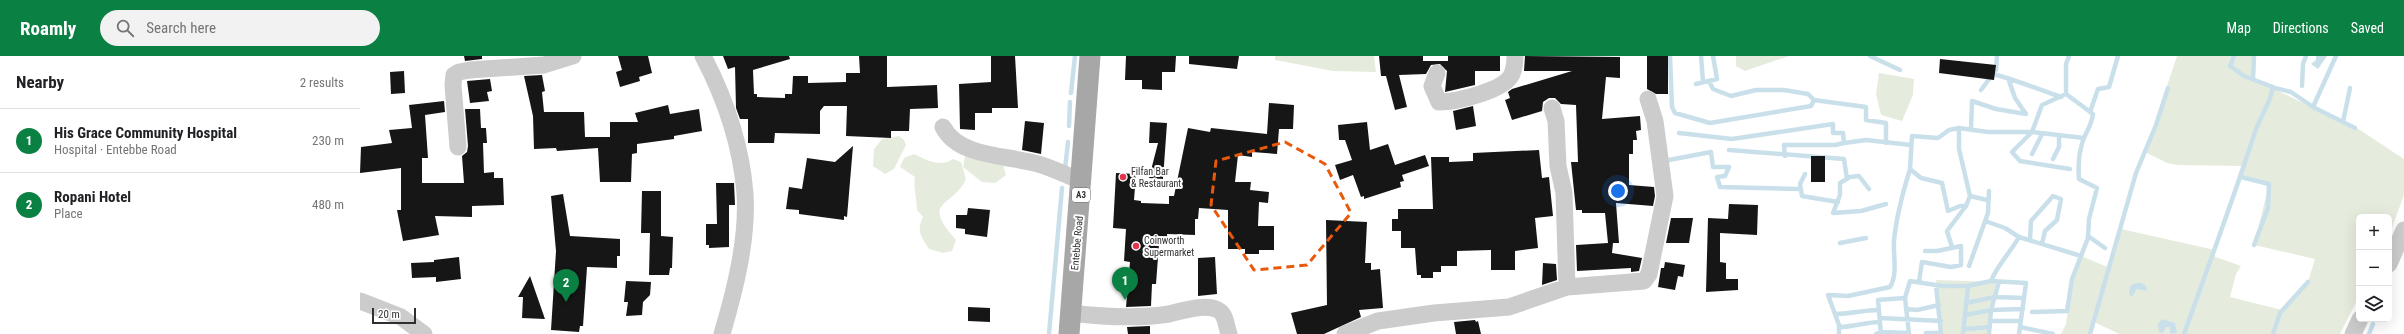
<!DOCTYPE html>
<meta charset="utf-8">
<style>
:root{--surface:#fff;--page:#f2f2f2;--text:#202124;--muted:#757577;--line:#e0e0e0;--accent:#0b8043}
body{margin:0;font-family:"Roboto Condensed",sans-serif;background:var(--page);color:var(--text)}
.controls{position:absolute;right:12px;bottom:12px;display:grid;overflow:hidden;border-radius:6px;box-shadow:0 4px 16px #0002}
.controls button{width:36px;height:36px;display:grid;place-items:center;padding:0;border:0;border-bottom:1px solid var(--line);background:var(--surface);color:var(--text);font:20px sans-serif}
.scale{position:absolute;left:12px;bottom:10px;width:44px;box-sizing:border-box;padding-left:4px;border:2px solid #2f2f2f;border-top:0;font-size:11px;line-height:14px;white-space:nowrap;color:#2f2f2f;-webkit-text-stroke:3px #fff;paint-order:stroke}
.you{position:absolute;left:1258px;top:135px;width:14px;height:14px;margin:-10px;border:3px solid #fff;border-radius:50%;background:#1a73e8;box-shadow:0 0 0 6px #1a73e833}
.badge{display:grid;place-items:center;width:26px;height:26px;border-radius:50%;background:var(--accent);color:#fff;font-size:13px;font-weight:700}
.pin{position:absolute;translate:-50% -33px;filter:drop-shadow(0 1px 2px #0008)}
.pin::after{content:'';position:absolute;top:21px;width:14px;height:12px;background:inherit;clip-path:polygon(0 0,100% 0,50% 100%)}
.list{margin:0;padding:0;list-style:none}
h2{display:flex;justify-content:space-between;align-items:center;height:52px;margin:0;padding:0 16px;font-size:17px}
h2 small{font-size:13px;font-weight:400;color:var(--muted)}
.list li{display:grid;grid-template-columns:26px 1fr auto;gap:12px;align-items:center;box-sizing:border-box;height:64px;padding:0 16px;border-top:1px solid var(--line)}
.list b{display:block;font-size:15px;white-space:nowrap}
.list p{margin:0;font-size:13px;white-space:nowrap;color:var(--muted)}
.list em{font-size:13px;font-style:normal;color:var(--muted)}
.icon{flex:none;width:22px;height:22px;fill:none;stroke:currentColor;stroke-width:2;stroke-linecap:round;stroke-linejoin:round}
.map{position:relative;flex:none;width:2044px;height:278px;overflow:hidden}
header{display:flex;align-items:center;gap:24px;box-sizing:border-box;height:56px;padding:0 20px;background:var(--accent);color:#fff}
header strong{font-size:19px}
nav{display:flex;gap:22px;margin-inline-start:auto;font-size:14px}
.search{width:280px;height:36px;background:var(--page);display:flex;align-items:center;gap:10px;box-sizing:border-box;padding:0 14px;border-radius:22px;color:var(--muted);font-size:15px}
main{display:flex}
aside{flex:1;background:var(--surface)}
.map>svg:first-child{display:block}
</style>
<header>
<strong>Roamly</strong>
<div class="search"><svg class="icon" aria-label="search" viewBox="0 0 24 24"><circle cx="10" cy="10" r="6"/><path d="M15 15l6 6"/></svg>Search here</div>
<nav><a>Map</a><a>Directions</a><a>Saved</a></nav>
</header>
<main>
<aside>
<h2>Nearby<small>2 results</small></h2>
<ul class="list">
<li><span class="badge">1</span><div><b>His Grace Community Hospital</b><p>Hospital · Entebbe Road</p></div><em>230 m</em></li>
<li><span class="badge">2</span><div><b>Ropani Hotel</b><p>Place</p></div><em>480 m</em></li>
</ul>
</aside>
<div class="map">
<svg width="2044" height="278" viewBox="0 0 2044 278">
<rect width="100%" height="100%" fill="#fff"/>
<path fill="#e6ecdd" d="M915,0H1014L1016,16L973,15L915,4Z
M1376,0H1429L1385,15L1376,10Z
M1817,0H1894L1893,23L2000,74L2044,103V139L2029,180V161H1999V240L1980,278H1759L1734,266L1730,278H1701L1706,268L1711,230L1721,200L1750,212L1761,173L1855,194L1853,200L1881,210L1876,218L1870,241L1922,254L1948,226L1955,203L1894,189L1909,128L1881,121L1884,110L1818,109L1807,107L1785,96Z
M1519,17L1554,23L1553,39L1542,65L1521,59L1516,38Z
M539,80L544,84L546,89L534,113L525,118L513,110L514,93L522,83Z
M554,98C566,104 581,112 593,103L601,106L606,123C592,153 560,143 596,184L592,195L583,197L569,193C561,180 556,175 563,161L557,154C557,142 553,133 555,121L540,111L544,102Z
M605,100L642,105L646,119L635,127L622,126L603,111Z
M1576,224L1639,226L1631,254L1629,278H1605L1607,243L1603,278H1581Z"/>
<path fill="#c9e0eb" d="M1956,0H1967L1958,13L1951,8L1956,4Z
M1776,227H1782L1786,230L1787,235L1777,233L1772,241L1769,238L1770,230Z
M1802,263L1815,267L1817,277L1810,278V271H1806L1803,277L1799,276L1798,268Z"/>
<g fill="none" stroke-linecap="round" stroke-linejoin="round">
<path stroke="#c9e0eb" stroke-width="4.5" d="M1310,0L1312,51L1315,57L1350,67L1451,50L1454,44L1506,51V64L1526,67V87
M1341,0L1343,26
M1510,0L1540,14
M1633,18C1656,24 1678,33 1701,41
M1893,23L1894,0
M1349,25L1353,33L1371,40L1396,34H1424L1448,38L1454,44
M1336,28L1357,23L1353,0
M1942,30L1943,8L1946,0
M1911,31L1931,36L1953,51L1995,72
M1621,34L1636,14L1637,0
M711,37L715,0
M1706,38L1682,49L1672,76L1652,96L1660,105L1710,113
M1953,51L1976,0
M1730,56L1738,33L1749,31L1758,0
M1983,66L1990,32
M709,70L710,46
M1599,72L1589,74L1578,82L1552,80L1550,113L1561,122L1582,127L1588,155L1600,150H1606
M1611,74L1612,45L1636,53L1666,58L1655,42L1648,22
M1319,77L1372,83L1473,68V77H1483L1484,87L1506,84L1551,89
M1369,94L1484,103L1487,123
M1672,98L1682,78
M1425,100L1424,89H1475L1484,87
M1693,103L1699,91V80
M1309,104L1351,96L1353,111H1369L1365,120L1357,121L1360,131L1438,133
M705,113L708,86
M1445,118L1440,128L1442,140L1478,146
M1881,121L1909,128L1908,152L1894,189
M1509,133L1499,120L1490,121L1480,127V139L1473,157L1501,155L1526,148
M1627,144L1610,140L1599,93V72L1628,76H1672L1724,82
M1625,165L1645,172L1659,181L1721,200
M1728,180L1745,192
M1670,184L1671,165L1693,140L1701,143L1697,164L1685,175L1682,188
M1480,187L1506,182
M1592,191L1587,175L1606,150L1610,140
M1609,210L1628,157L1629,135
M1631,225C1638,208 1650,197 1659,181
M1559,226L1562,206L1591,211L1601,209V190L1577,195H1565
M1576,229L1581,278
M1545,242L1549,278
M1606,247L1635,241L1664,242
M1546,253L1557,254L1579,249
M1672,256L1707,255L1712,223L1728,182L1729,163L1737,132L1719,123C1718,110 1719,94 1724,82C1728,73 1732,67 1733,58L1706,38V8L1709,0
M1475,258C1490,258 1504,254 1519,254
M1605,259L1631,254L1663,253
M1520,262L1581,265
M1630,265H1661
M1479,271C1494,271 1505,266 1520,266
M1660,271L1693,278
M1605,273L1630,271
M1566,277H1581
M689,278L702,132
M1479,278V269L1468,239L1488,240L1530,231C1538,218 1533,200 1534,185C1536,160 1543,136 1550,113
M1516,278L1521,276L1549,277
M1521,278L1518,244L1545,242L1550,225L1582,230H1608L1631,225L1666,227L1659,278
M1603,278L1608,230
M1629,278L1631,254L1639,226
M1730,278L1776,117L1796,69L1808,32
M1824,278C1848,211 1873,144 1895,76C1900,61 1911,46 1913,31L1884,20L1870,10L1874,0
M1913,278L1920,257L1948,226
M2009,278L2013,268"/>
</g>
<path fill="#161616" d="M104,0H122V3L105,5Z
M258,0H288L292,17L279,21L280,25L260,31L256,16L262,14Z
M363,0H429L430,3L393,14L394,38H397V41L425,42V38H432L433,20H448V27L486,26V17H500L499,0H527V31L577,29L578,52L550,53L549,75H531V82L486,80L487,50H464L460,55V78L415,77L414,87H388V63H380L376,52L375,11L368,13Z
M631,0H655L658,52H632V57H615V74L600,73L599,28L631,26Z
M766,0H816L815,16H802V34L782,33V24H765Z
M829,0H879L877,13L829,8Z
M1019,0H1063V5H1088V0H1140V15H1115V29L1085,36L1087,15L1080,8L1071,9L1066,18L1039,19L1047,51L1035,54L1026,20H1021Z
M1165,0L1260,1V22L1246,21L1242,63L1280,60L1281,74L1276,75L1277,84H1273V98H1269V129L1294,131L1295,140L1293,150L1256,147L1259,187H1253L1252,197L1282,202L1279,215L1271,216V212L1217,215L1216,189L1248,187L1245,157H1222V154H1216L1211,106H1218L1216,49L1201,48L1195,42H1189L1183,46L1182,55L1152,64L1145,44L1150,42L1148,36L1152,33L1212,15H1164Z
M1287,0H1308V38H1296L1287,33Z
M1580,3L1636,9L1634,24L1579,17Z
M44,15L45,37L31,38L30,16Z
M182,19L185,35L182,36L184,56H224L225,81H250V66H278L275,57L308,49L310,58L339,53L342,75L314,80V83L277,88V97L272,98L271,126H240L238,92L197,95L196,92L174,93L173,60L164,20Z
M130,23L132,35L127,36L129,45L110,47L107,25Z
M84,45L85,56L65,59L68,102H62V127H104L102,100L107,96L108,90L105,53H120L121,72H126L127,87H123L124,117L134,116V122H143L144,149L112,150V161L75,160L79,179L43,185L37,154H41V112L0,117L1,91L32,87L29,74L52,72L49,49Z
M909,47L934,49L933,73H919L917,98L892,96V101L878,99L875,126H891L890,134L909,136L908,147L899,146L898,170H914V194H899V198H885V193H868V154L839,152L838,163H835V179L807,178L808,188H799L796,228H792L791,250L766,251L770,206L764,205L766,173L753,172L756,117L776,118L774,144L781,145V147L809,148V140H814L828,72L850,76L851,72L907,78Z
M1113,50L1116,70L1096,74L1093,55Z
M665,65L684,67L681,98L662,94Z
M790,66L807,67L803,123L789,122L798,87H789Z
M1007,66L1010,94L1028,88L1035,109L1065,99L1069,110L1042,119L1044,125L1040,126L1041,131L1004,143V140L1001,141L993,119L980,124L975,109L992,104L985,84H979L978,69Z
M493,90L487,161L484,160V164L439,158V154L426,153L429,131L442,133L447,102L475,106Z
M1179,94L1182,122L1189,121L1193,160L1175,162L1178,192L1155,195V214H1131V194L1097,195V210H1081V216H1073V222H1061V219H1057L1055,192H1041V175H1032V163H1038V153H1073L1071,101H1089V106L1113,105V97Z
M1451,100H1465V126H1451Z
M356,127H374L375,149H369V191L349,192V189H346V168H357Z
M282,135H301V180L313,181L312,212H310L309,219H289L290,177H281Z
M203,138L210,180L260,183V200H257V212L227,211L223,270H220L219,276L191,274L196,195L191,140Z
M1369,148L1398,149L1397,179L1360,177V206L1366,207V223H1378V234L1346,236L1348,162L1368,163Z
M608,152L630,154L627,181L605,178V173L596,172V159H607Z
M1311,162H1333L1329,187H1306Z
M966,164L1007,166L1005,207H1011V214L1020,213L1023,252L999,254L1001,261L964,278H937L931,257L967,249Z
M99,201L101,223L76,226V221L52,222L51,207L74,206V204Z
M855,201L857,238L838,240V202Z
M1305,206L1325,209L1323,221L1318,220L1315,234L1298,231L1301,212H1304Z
M1183,207L1196,208L1197,224L1182,229Z
M170,220L185,263L162,262L163,241H158Z
M266,225L291,226L290,239L283,246L282,259L266,260L268,246H264Z
M608,251L630,252V266L608,265Z
M1115,264L1116,266L1118,265L1121,278H1096L1094,266Z
M790,270V278H768L767,271Z"/>
<g fill="none" stroke-linecap="round" stroke-linejoin="round">
<path stroke="#ccc" stroke-width="17" d="M343,0C365,42 381,89 385,137C388,183 375,234 362,278
M1077,17L1072,30L1079,46C1095,46 1145,35 1152,18C1154,13 1155,5 1155,0
M1192,52L1196,65L1198,110L1204,137L1207,231
M583,71C599,102 649,99 678,108C693,112 707,120 722,125
M98,91L93,29L94,19L99,16L110,14L184,9L213,0
M2029,208L2044,174
M0,245L41,261L64,278
M711,257C744,261 777,263 809,258C822,255 846,247 858,254C866,258 866,270 869,278
M985,278L1018,265L1074,257L1149,251L1207,231L1284,225L1289,218L1305,140L1295,65L1288,43
M1993,278L2000,263"/>
<path stroke="#a7a7a7" stroke-width="21" d="M709,278L730,0"/>
</g>
<path fill="none" stroke="#e8590c" stroke-width="3" stroke-dasharray="8 5" stroke-linejoin="round" d="M925,86L965,108L991,157L947,209L894,214L851,149L856,105Z"/>
<g fill="#e3334d" stroke="#fff" stroke-width="1.5">
<circle cx="763" cy="121" r="4"/>
<circle cx="776" cy="190" r="4"/>
</g>
<g text-anchor="middle" dominant-baseline="central" stroke-width="4" stroke-linejoin="round" paint-order="stroke">
<rect fill="#fff" stroke="#6d6d6d" stroke-width="1" x="712" y="132" width="18" height="14" rx="3"/>
<g font-size="9" font-weight="bold" fill="#2f2f2f">
<text x="721" y="139">A3</text>
</g>
<g font-size="10" fill="#2f2f2f" stroke="#fff" text-anchor="start">
<text x="771" y="115">Filfan Bar<tspan x="771" dy="12">&amp; Restaurant</tspan></text>
<text x="784" y="184">Coinworth<tspan x="784" dy="12">Supermarket</tspan></text>
</g>
<g font-size="10" fill="#2f2f2f" stroke="#fff">
<text transform="translate(717 187) rotate(-85)">Entebbe Road</text>
</g>
</g>
</svg>
<div class="controls">
<button>+</button>
<button>−</button>
<button><svg class="icon" aria-label="layers" viewBox="0 0 24 24"><path d="M12 4l9 5-9 5-9-5zM3 14l9 5 9-5"/></svg></button>
</div>
<div class="scale">20 m</div>
<div class="you"></div>
<div class="pin badge" style="left:765px;top:244px">1</div>
<div class="pin badge" style="left:206px;top:246px">2</div>
</div>
</main>
